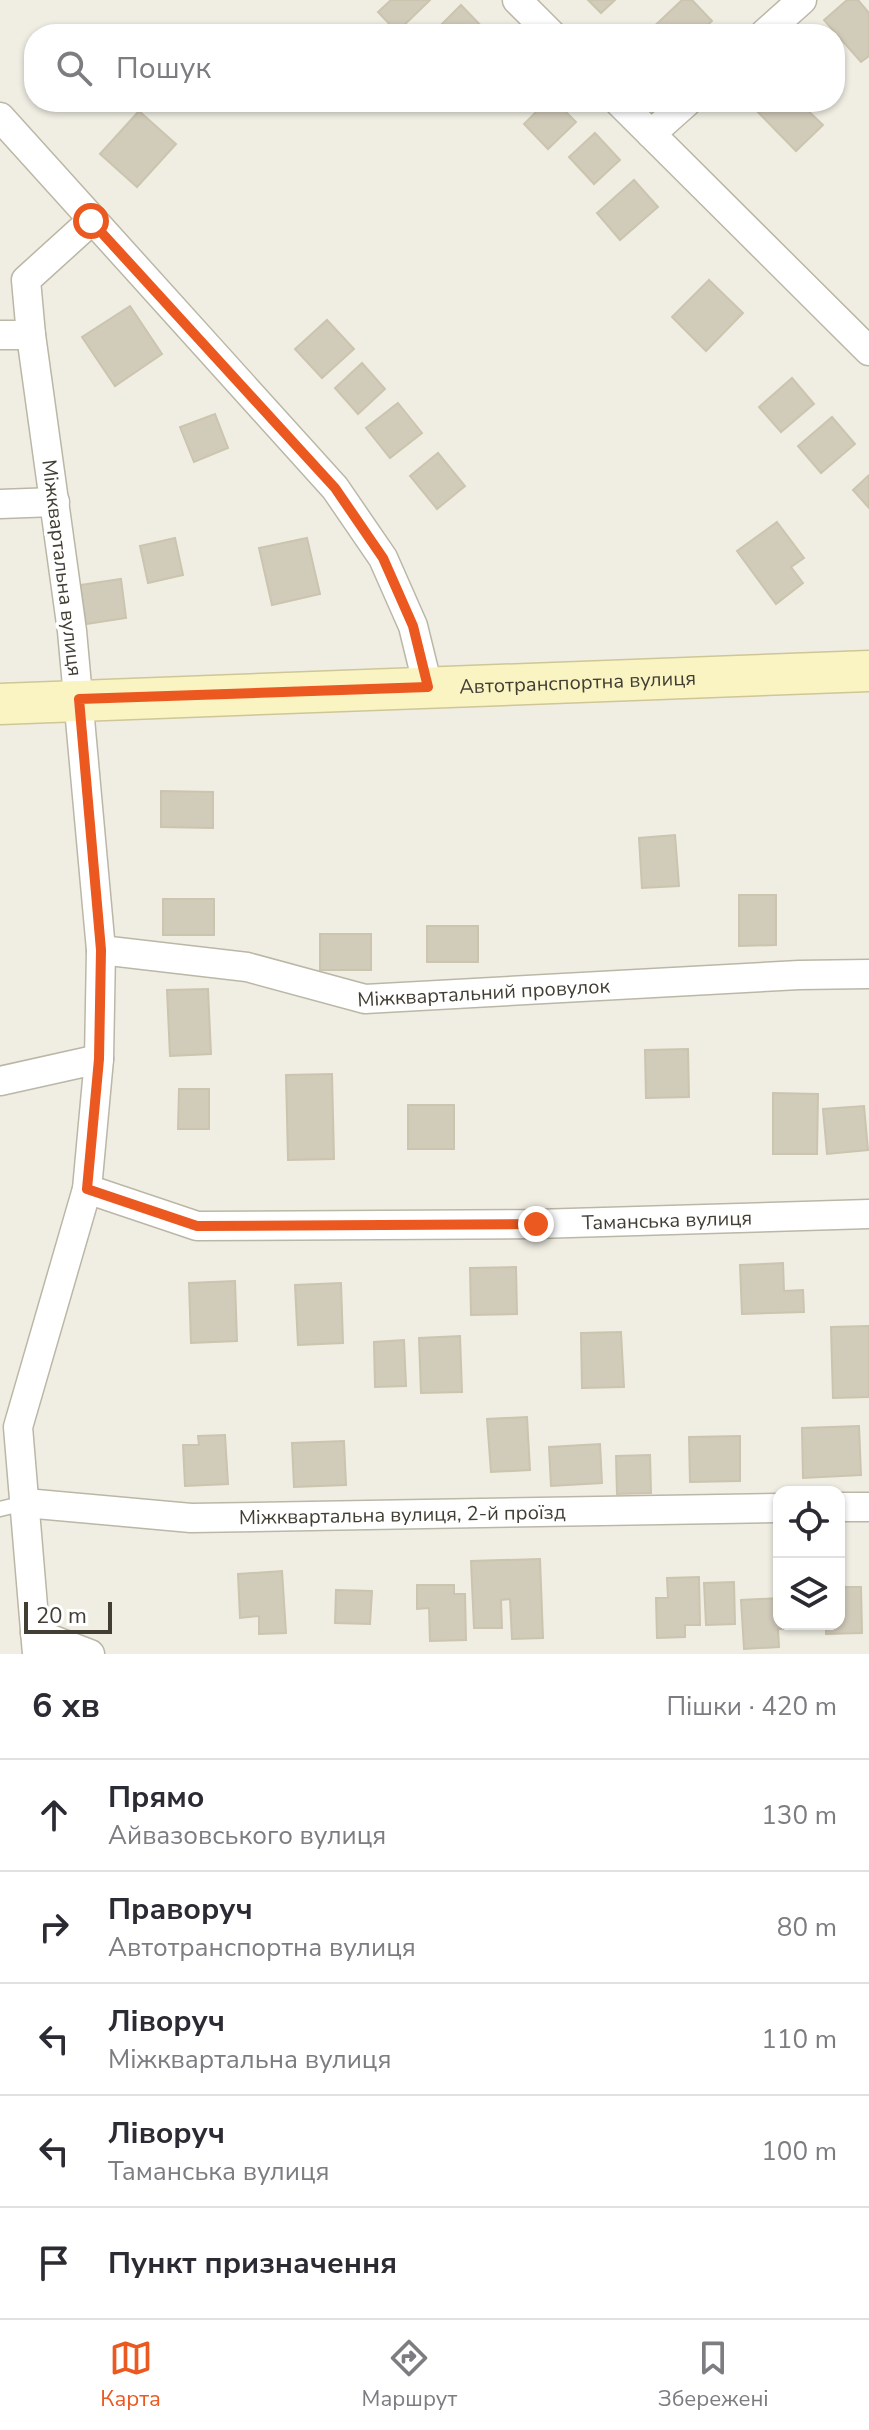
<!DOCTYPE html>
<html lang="uk">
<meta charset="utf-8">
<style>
:root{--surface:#fff;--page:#f2f2f3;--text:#2b2b33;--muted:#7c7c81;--line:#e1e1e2;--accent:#eb5920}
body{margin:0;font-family:"Nunito Sans",sans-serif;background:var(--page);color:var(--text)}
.controls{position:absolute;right:24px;bottom:24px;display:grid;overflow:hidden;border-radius:16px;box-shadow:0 2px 6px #0004}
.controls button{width:72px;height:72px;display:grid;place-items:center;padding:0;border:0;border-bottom:2px solid var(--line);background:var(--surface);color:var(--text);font:40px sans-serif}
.scale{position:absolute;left:24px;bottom:20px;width:88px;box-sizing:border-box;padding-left:8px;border:4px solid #423e34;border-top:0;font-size:22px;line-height:28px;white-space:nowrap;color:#423e34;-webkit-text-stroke:6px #fff;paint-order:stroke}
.stop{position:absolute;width:24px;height:24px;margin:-18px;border:6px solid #eb5920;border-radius:50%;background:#fff}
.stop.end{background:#eb5920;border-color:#fff;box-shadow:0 2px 8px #0008}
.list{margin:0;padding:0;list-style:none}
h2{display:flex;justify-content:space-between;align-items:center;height:104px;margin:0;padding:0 32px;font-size:34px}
h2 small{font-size:26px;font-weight:400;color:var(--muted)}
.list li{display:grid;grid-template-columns:52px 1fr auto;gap:24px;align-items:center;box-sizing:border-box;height:112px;padding:0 32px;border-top:2px solid var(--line)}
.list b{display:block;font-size:30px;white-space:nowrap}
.list p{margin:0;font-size:26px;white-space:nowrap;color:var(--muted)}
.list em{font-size:26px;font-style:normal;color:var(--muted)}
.icon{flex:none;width:44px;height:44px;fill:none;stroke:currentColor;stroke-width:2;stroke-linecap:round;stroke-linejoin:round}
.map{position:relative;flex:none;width:869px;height:1654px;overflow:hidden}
.search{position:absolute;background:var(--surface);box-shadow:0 2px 6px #0004;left:24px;right:24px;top:24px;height:88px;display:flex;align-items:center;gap:20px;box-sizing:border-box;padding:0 28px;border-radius:32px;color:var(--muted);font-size:30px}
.sheet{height:664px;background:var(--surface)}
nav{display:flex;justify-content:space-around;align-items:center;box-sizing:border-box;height:112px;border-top:2px solid var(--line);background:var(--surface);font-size:22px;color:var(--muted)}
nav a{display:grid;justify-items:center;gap:4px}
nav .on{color:var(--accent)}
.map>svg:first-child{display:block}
</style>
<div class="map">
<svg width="869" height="1654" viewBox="0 0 869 1654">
<rect width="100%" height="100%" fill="#f0eee3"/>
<path fill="#d1cbba" stroke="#cbc4ae" stroke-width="2" d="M391,0H430L397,32L378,12Z
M588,0H615L601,13Z
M682,0H692L712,21L698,34H646Z
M847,0H858L869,13V56L861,62L824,20Z
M461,5L487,32L485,34H436L434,32Z
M546,102H556L576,122L548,149L524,124Z
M751,102H799L823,125L796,151L750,104Z
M139,111L176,144L137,187L100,154Z
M595,133L620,160L594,184L569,157Z
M634,180L658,207L620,240L597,213Z
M709,280L743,313L706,351L672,317Z
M130,306L162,354L115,386L82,337Z
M327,320L354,349L322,378L295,349Z
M362,363L385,389L358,414L335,388Z
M792,378L814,404L781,432L759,407Z
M398,403L422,433L390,458L366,428Z
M215,414L228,448L194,462L180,427Z
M832,417L855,444L821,473L798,446Z
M438,453L465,486L437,509L410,476Z
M869,475V508L853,490Z
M777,522L804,558L791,567L803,583L776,604L737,551Z
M175,538L183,575L148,583L140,546Z
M307,538L320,594L272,605L259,548Z
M121,579L126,618L86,624L80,585Z
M161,791L213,792V828L161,827Z
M675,835L679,886L642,888L639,838Z
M739,895H776V945L739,946Z
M163,899H214V935H163Z
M427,926H478V962H427Z
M320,934H371V970H320Z
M208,989L211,1054L170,1056L167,990Z
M688,1049L689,1097L646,1098L645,1050Z
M332,1074L334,1159L288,1160L286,1075Z
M179,1089H209V1129H178Z
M773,1093L818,1094L817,1154H773Z
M408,1105H454V1149H408Z
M864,1106L868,1150L827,1154L823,1109Z
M783,1263L784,1291L803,1290L804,1312L742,1314L740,1265Z
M516,1267L517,1314L471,1315L470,1268Z
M235,1281L237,1341L191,1343L189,1283Z
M341,1283L343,1343L298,1345L295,1285Z
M869,1326V1397L833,1398L831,1327Z
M621,1332L624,1387L582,1388L581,1333Z
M460,1336L462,1392L421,1393L419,1338Z
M404,1340L406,1386L375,1387L374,1342Z
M527,1417L530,1470L491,1472L487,1419Z
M859,1426L861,1475L803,1478L802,1428Z
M225,1435L228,1484L185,1486L183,1445H199L198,1436Z
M740,1436V1481L690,1482L689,1437Z
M344,1441L346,1485L294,1487L292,1443Z
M600,1444L602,1483L551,1486L549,1447Z
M650,1455L651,1493L617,1494L616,1456Z
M540,1559L543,1638L512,1639L510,1599L501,1600L502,1628H474L471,1561Z
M282,1571L286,1633L259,1634V1616L240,1618L238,1574Z
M699,1577L700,1625H685V1637L657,1638L656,1598H668L667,1578Z
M734,1582L735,1624L706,1625L704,1583Z
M417,1585H454V1594H465L466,1640L430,1641L429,1608L417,1609Z
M839,1587H861L862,1633L826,1634V1624H839Z
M336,1590L372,1591L370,1624L335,1623Z
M779,1598V1624H792V1628L778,1629L779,1647L744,1649L741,1600Z"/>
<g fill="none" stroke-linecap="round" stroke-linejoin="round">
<g stroke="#bbb7a7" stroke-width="17">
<path id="lane" d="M0,1509L25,1503"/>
</g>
<g stroke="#bbb7a7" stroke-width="31">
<g id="street">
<path d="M517,0L551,34"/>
<path d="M764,34L802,0"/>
<path d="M619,102L869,351"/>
<path d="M0,117L335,488L383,558L413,626L428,687"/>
<path d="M651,134L687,102"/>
<path d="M0,335H31"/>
<path d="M0,504L55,502"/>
<path id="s1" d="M101,950L247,967L365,999L799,975L869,974"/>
<path d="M0,1081L99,1059"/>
<path id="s2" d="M87,1189L197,1226L536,1224L869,1214"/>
<path id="s3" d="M25,1503L191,1518L779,1508"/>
<path d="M839,1507H869"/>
<path d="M35,1633L90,1654"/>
<path d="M37,1654L18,1427L87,1189L99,1059L101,950L72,631L31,335L26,280L91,221"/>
</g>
</g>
<g stroke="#cec696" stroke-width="43">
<g id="secondary">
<path id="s4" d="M0,704L869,671"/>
</g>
</g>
<use href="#lane" stroke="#fff" stroke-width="14"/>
<use href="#street" stroke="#fff" stroke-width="28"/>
<use href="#secondary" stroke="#faf4c3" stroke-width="40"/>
</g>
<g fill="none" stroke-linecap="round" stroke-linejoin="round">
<path stroke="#eb5920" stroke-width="10" d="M91,221L335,488L383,558L413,626L428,687L79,699L101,950L99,1059L87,1189L197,1226L536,1224"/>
</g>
<g text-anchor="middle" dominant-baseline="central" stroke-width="7" stroke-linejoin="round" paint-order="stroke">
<g font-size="20" fill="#423e34" stroke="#fff">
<text transform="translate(62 568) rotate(83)">Міжквартальна вулиця</text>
<text stroke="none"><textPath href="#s4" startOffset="578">Автотранспортна вулиця</textPath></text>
<text stroke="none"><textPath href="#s1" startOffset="388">Міжквартальний провулок</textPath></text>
<text stroke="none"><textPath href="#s2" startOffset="586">Таманська вулиця</textPath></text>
<text stroke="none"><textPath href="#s3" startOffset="378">Міжквартальна вулиця, 2-й проїзд</textPath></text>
</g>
</g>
</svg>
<div class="controls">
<button><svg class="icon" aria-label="locate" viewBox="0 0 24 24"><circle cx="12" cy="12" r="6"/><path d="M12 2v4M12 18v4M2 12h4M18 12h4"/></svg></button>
<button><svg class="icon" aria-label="layers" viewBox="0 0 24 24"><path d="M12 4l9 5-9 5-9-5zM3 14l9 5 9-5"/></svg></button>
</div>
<div class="scale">20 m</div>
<div class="stop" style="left:91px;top:221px"></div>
<div class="stop end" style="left:536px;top:1224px"></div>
<div class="search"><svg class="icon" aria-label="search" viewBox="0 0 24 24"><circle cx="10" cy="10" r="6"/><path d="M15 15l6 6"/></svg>Пошук</div>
</div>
<section class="sheet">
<h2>6 хв<small>Пішки · 420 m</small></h2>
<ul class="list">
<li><svg class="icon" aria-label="ahead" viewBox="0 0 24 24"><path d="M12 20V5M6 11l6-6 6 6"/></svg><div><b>Прямо</b><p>Айвазовського вулиця</p></div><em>130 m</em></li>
<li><svg class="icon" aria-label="right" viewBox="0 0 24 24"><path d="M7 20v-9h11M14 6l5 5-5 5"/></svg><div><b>Праворуч</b><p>Автотранспортна вулиця</p></div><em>80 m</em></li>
<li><svg class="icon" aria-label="left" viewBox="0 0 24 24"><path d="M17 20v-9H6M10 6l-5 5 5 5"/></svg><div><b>Ліворуч</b><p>Міжквартальна вулиця</p></div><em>110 m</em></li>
<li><svg class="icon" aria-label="left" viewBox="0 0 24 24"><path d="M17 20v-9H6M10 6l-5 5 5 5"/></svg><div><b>Ліворуч</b><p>Таманська вулиця</p></div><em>100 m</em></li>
<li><svg class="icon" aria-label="arrive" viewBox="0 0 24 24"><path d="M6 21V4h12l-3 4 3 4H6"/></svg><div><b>Пункт призначення</b></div></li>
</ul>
</section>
<nav>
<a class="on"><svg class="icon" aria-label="map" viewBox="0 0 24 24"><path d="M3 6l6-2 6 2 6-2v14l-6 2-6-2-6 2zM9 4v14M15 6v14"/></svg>Карта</a>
<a><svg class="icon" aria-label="directions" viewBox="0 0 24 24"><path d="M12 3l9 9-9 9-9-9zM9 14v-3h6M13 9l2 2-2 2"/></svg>Маршрут</a>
<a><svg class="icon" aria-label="saved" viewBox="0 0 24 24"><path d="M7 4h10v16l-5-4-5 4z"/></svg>Збережені</a>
</nav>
